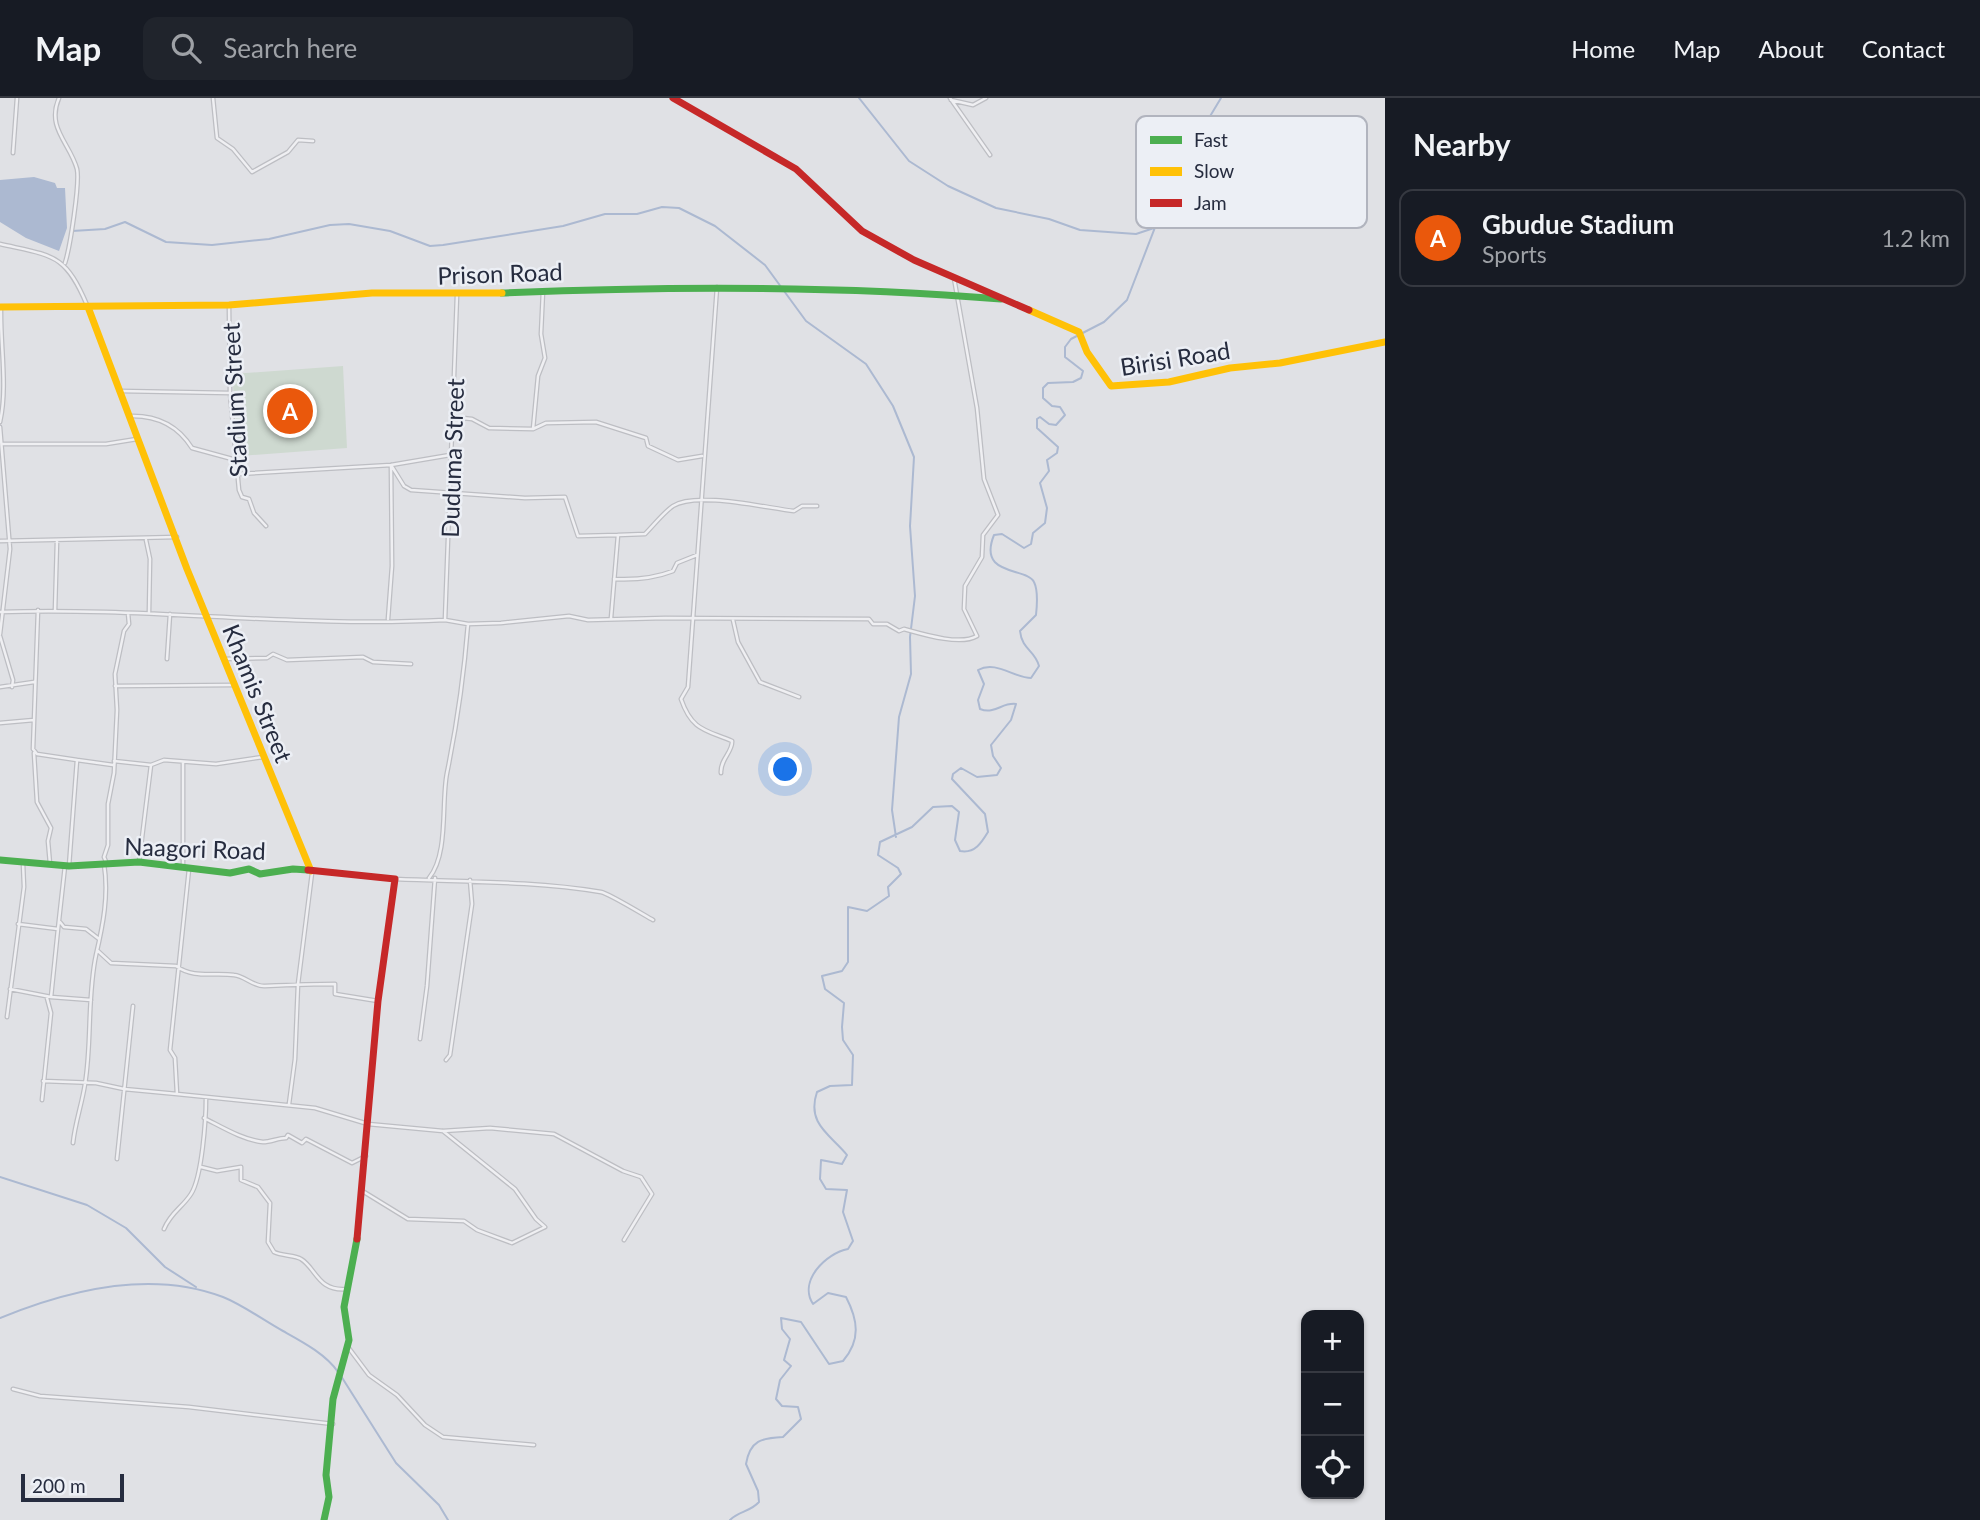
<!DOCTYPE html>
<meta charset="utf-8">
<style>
:root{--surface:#171b24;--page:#20242c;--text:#f1f3f6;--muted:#9ea1a6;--line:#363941;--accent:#ea580c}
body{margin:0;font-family:Lato,sans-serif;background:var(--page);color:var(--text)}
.controls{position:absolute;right:21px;bottom:21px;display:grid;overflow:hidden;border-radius:14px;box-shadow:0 2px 5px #0004}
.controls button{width:63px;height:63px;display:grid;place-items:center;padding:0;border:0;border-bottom:2px solid var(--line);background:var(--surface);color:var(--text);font:35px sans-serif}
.scale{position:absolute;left:21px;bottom:18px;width:103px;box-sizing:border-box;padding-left:7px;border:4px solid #262c3f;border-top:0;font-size:19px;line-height:24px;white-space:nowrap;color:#262c3f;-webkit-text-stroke:5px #eceff5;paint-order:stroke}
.you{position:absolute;left:786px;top:672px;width:24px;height:24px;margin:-18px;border:5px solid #fff;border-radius:50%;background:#1a73e8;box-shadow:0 0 0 10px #1a73e833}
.badge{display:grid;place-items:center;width:46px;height:46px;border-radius:50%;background:var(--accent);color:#fff;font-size:23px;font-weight:700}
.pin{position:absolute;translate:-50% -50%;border:4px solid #fff;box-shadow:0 2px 7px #0006}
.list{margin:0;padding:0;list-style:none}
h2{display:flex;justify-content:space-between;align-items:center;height:91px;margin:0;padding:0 28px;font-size:30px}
h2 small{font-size:23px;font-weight:400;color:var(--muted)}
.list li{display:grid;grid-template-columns:46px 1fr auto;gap:21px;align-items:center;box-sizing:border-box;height:98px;margin:0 14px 14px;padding:0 14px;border:2px solid var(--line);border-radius:14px}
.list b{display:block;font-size:26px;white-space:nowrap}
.list p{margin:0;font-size:23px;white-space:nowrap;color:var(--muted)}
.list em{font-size:23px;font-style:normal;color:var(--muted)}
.icon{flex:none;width:38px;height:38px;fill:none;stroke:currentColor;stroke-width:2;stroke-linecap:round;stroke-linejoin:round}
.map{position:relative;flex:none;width:1385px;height:1422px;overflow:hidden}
header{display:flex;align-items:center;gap:42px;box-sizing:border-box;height:98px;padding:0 35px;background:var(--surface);border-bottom:2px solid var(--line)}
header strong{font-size:33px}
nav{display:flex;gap:38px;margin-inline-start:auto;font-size:24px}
.search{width:490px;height:63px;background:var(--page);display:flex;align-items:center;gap:18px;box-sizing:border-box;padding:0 24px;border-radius:14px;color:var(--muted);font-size:26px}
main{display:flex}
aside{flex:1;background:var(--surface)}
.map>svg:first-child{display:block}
</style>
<header>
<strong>Map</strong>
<div class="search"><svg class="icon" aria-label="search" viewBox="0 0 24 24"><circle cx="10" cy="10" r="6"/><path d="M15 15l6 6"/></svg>Search here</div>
<nav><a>Home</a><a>Map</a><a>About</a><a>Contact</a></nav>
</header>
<main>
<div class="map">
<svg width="1385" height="1422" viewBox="0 0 1385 1422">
<rect width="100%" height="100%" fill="#e0e1e5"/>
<path fill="#ced9d0" d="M343,268L347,350L239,358L232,276Z"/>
<path fill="#acb9d1" d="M34,79L55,85L57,90H65L67,130L59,153L26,140L0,124V82Z"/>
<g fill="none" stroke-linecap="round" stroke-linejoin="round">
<path stroke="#acb9d1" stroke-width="2" d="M859,0L909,63L948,88L996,110L1049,121L1080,132L1136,136L1157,129
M72,133L105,131L125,124L166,144L212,147L269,141L330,127L349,126L390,133L430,148L443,147L563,128L605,116H637L662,109L679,110L715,128L765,167L806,223L866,266L893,308L914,359L910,428L915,498L910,539L911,576L899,619L892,712L896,739
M0,1079L87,1107L126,1130L165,1169L196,1189
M0,1220C68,1192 150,1171 223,1199C243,1207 263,1222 283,1233C301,1243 326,1256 338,1274
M341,1278L396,1365L439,1407L448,1422
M730,1422C739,1413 750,1414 759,1404L758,1393L746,1366C750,1342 762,1340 783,1339L801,1321L798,1309L782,1308L776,1301L780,1282L791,1268L784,1262L790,1241L782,1231L781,1220L801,1224L829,1266L843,1263C861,1242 858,1222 846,1199L828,1195L813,1206C798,1183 826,1155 848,1151L853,1143L843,1114L847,1092L826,1091L820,1081L821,1062L842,1066L847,1057C831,1037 806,1026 817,994L830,988L852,987L853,957L843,942L842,929L844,905L825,891L822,878L842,873L848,864V809L867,813L889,798L888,789L901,776L898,770L878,757L880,744L912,729L933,709L952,708L959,714L955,742L960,753C975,756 982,744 988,734L985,716L952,681L953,676L961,670L977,679L997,677L1001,670L993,658L991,647L1011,622L1016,606C1002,604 995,617 980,611L978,602L984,586L978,572C996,562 1014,580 1031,580L1039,568C1035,552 1022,552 1020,533L1036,517C1037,508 1038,492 1034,484C1027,469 977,479 994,437L1002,436L1024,450L1031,446L1033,435L1045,425L1047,410L1040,385L1049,373L1047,362L1057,355L1058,349L1037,330V321L1040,319L1049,326L1056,327L1065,317L1060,309L1052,308L1043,300V290L1048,285L1073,284L1081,280L1083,273L1065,259V249L1071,241L1104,224L1127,202L1176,75L1205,43L1206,25L1221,0"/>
<g stroke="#bdbec3" stroke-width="5">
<path id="street" d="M59,0C46,30 70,45 77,71C80,85 70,150 65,165
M213,0L217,40L233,51L252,74L288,54L298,42L313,43
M950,0L990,57
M951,2L973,7L986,0
M13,55L17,0
M0,146C53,158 65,155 87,207
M717,189L688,589L681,601C692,633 706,632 732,643C733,654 720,661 721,675
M229,207L230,295L239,392L242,399L249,401L254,415L266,428
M120,293L230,295
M129,318C156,317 177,326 192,350L236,362
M453,319L472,321L489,330L533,331L546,325L596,324L646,340L648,348L678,362L702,358
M0,324C8,288 0,247 1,209
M0,329L10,451L0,536
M533,331L538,278L545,260L541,236L543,193
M3,346H106L137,341
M391,367L404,388L411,392L525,400L565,399L578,438L618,437
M238,376L391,367L450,357
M146,442L150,461L149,514
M0,443L177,439
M614,481C634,482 655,480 673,473L677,465L697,457
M38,512L33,651L37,656L77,662L69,768
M55,513L57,443
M0,514C149,509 297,530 445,522L468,526L501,525L569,518L588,522L665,520L869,521L873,526H887L899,533L904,531C922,536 960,548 977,538L964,511L965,488L982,459L983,437L998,417L984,381L977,310L954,180
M611,520L618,437L645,436C654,427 663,415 673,408C696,393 766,410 794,413L802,408H817
M388,521L392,468L391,367
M445,522L457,197
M733,522L738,544L760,584L799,599
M0,538L13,582L12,589
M167,561L170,516
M223,561L267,560L273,556L287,562L363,559L373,564L411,566
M115,588L234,587
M0,589L34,584
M0,625L34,622
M34,655L37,704L51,730L48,743L50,766
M77,662L113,667
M114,663L151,667L164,662L216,666L263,659
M183,664V769
M139,764L151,667
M107,766L104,759L108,747V706L114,675L117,612L115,576L124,533L129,526L128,515
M189,771L170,952L175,960L177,996L315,1010L368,1026L443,1033L490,1030L554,1036L623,1073L641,1079L652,1096L624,1142
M429,780C449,756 441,704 447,675C457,626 464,577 468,526
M396,781C465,784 533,783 601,794C608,795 644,817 653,822
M60,824L64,829L86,831L99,841
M18,826L58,831L65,768
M98,853L111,865L176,868C194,881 214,874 234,877C245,878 254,889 265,888C288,887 311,886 335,886V896L378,903
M10,891L51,899L58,831
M51,899L91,902
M7,919L24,789L23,765
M420,941L427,888L435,780
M446,962L450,957L472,806L470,782
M43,983L96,985L124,991L177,996
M42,1002L51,915L47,900
M289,1006L295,961L298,886L312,775
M204,1020C222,1029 243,1042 263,1044C271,1044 278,1040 286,1040L288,1037L302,1045L306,1041L352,1065L366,1058
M443,1033L515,1091L536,1121L545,1129
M73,1045C75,1025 82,1006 85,986C92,945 87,899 96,857C103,827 109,797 104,766
M117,1061L133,908
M201,1069L217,1073L241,1069V1082L258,1089L270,1105L268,1144L274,1154C282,1158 295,1157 301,1161C316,1170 318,1194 347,1191
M364,1094L408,1121L464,1123L477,1132L512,1145L545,1129
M164,1131C171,1114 182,1110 191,1096C202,1079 206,1022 206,999
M348,1249L369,1277L397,1297L425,1327L443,1339L534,1347
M13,1291L40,1298L189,1309L333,1326"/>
</g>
<use href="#street" stroke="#efeff2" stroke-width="2.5"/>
<path stroke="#4caf50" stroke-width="7" d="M502,195C668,188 835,187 1001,201
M0,762L69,768L139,764L230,775L249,771L260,776L293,771L308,772
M324,1422L329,1399L326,1377L333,1301L349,1242L344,1209L357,1141"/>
<path stroke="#ffc107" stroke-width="7" d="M0,209L229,207L372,195H502
M88,209L187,471L311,773
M1029,212L1079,234L1087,254L1111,288L1169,284L1230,270L1280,265L1385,244"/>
<path stroke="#c62828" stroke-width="7" d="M673,0L796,71L862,133L914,162L1029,212
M308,772L395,781L378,903L357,1141"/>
</g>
<g text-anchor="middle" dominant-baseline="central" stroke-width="5" stroke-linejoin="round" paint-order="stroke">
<g font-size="24" fill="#262c3f" stroke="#eceff5">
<text transform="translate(500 175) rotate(-2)">Prison Road</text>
<text transform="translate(1175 260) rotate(-9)">Birisi Road</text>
<text transform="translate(234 302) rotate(-93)">Stadium Street</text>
<text transform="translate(452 360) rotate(-88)">Duduma Street</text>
<text transform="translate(258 595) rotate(68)">Khamis Street</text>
<text transform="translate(195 750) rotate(2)">Naagori Road</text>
</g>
</g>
<rect x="1136" y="18" width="231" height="112" rx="10" fill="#eceff5" stroke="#b1b4be" stroke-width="2"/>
<rect x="1150" y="38" width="32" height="8" fill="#4caf50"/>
<rect x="1150" y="69" width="32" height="9" fill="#ffc107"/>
<rect x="1150" y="101" width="32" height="8" fill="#c62828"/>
<g font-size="19" fill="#262c3f">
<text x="1194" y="49">Fast</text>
<text x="1194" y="80">Slow</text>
<text x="1194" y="112">Jam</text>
</g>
</svg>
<div class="controls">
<button>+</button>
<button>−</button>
<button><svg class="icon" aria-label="locate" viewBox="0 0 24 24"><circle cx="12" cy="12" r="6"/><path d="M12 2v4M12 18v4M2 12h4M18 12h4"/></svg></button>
</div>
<div class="scale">200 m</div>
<div class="you"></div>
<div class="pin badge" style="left:290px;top:313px">A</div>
</div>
<aside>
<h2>Nearby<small></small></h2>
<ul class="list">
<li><span class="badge">A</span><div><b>Gbudue Stadium</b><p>Sports</p></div><em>1.2 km</em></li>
</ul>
</aside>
</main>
